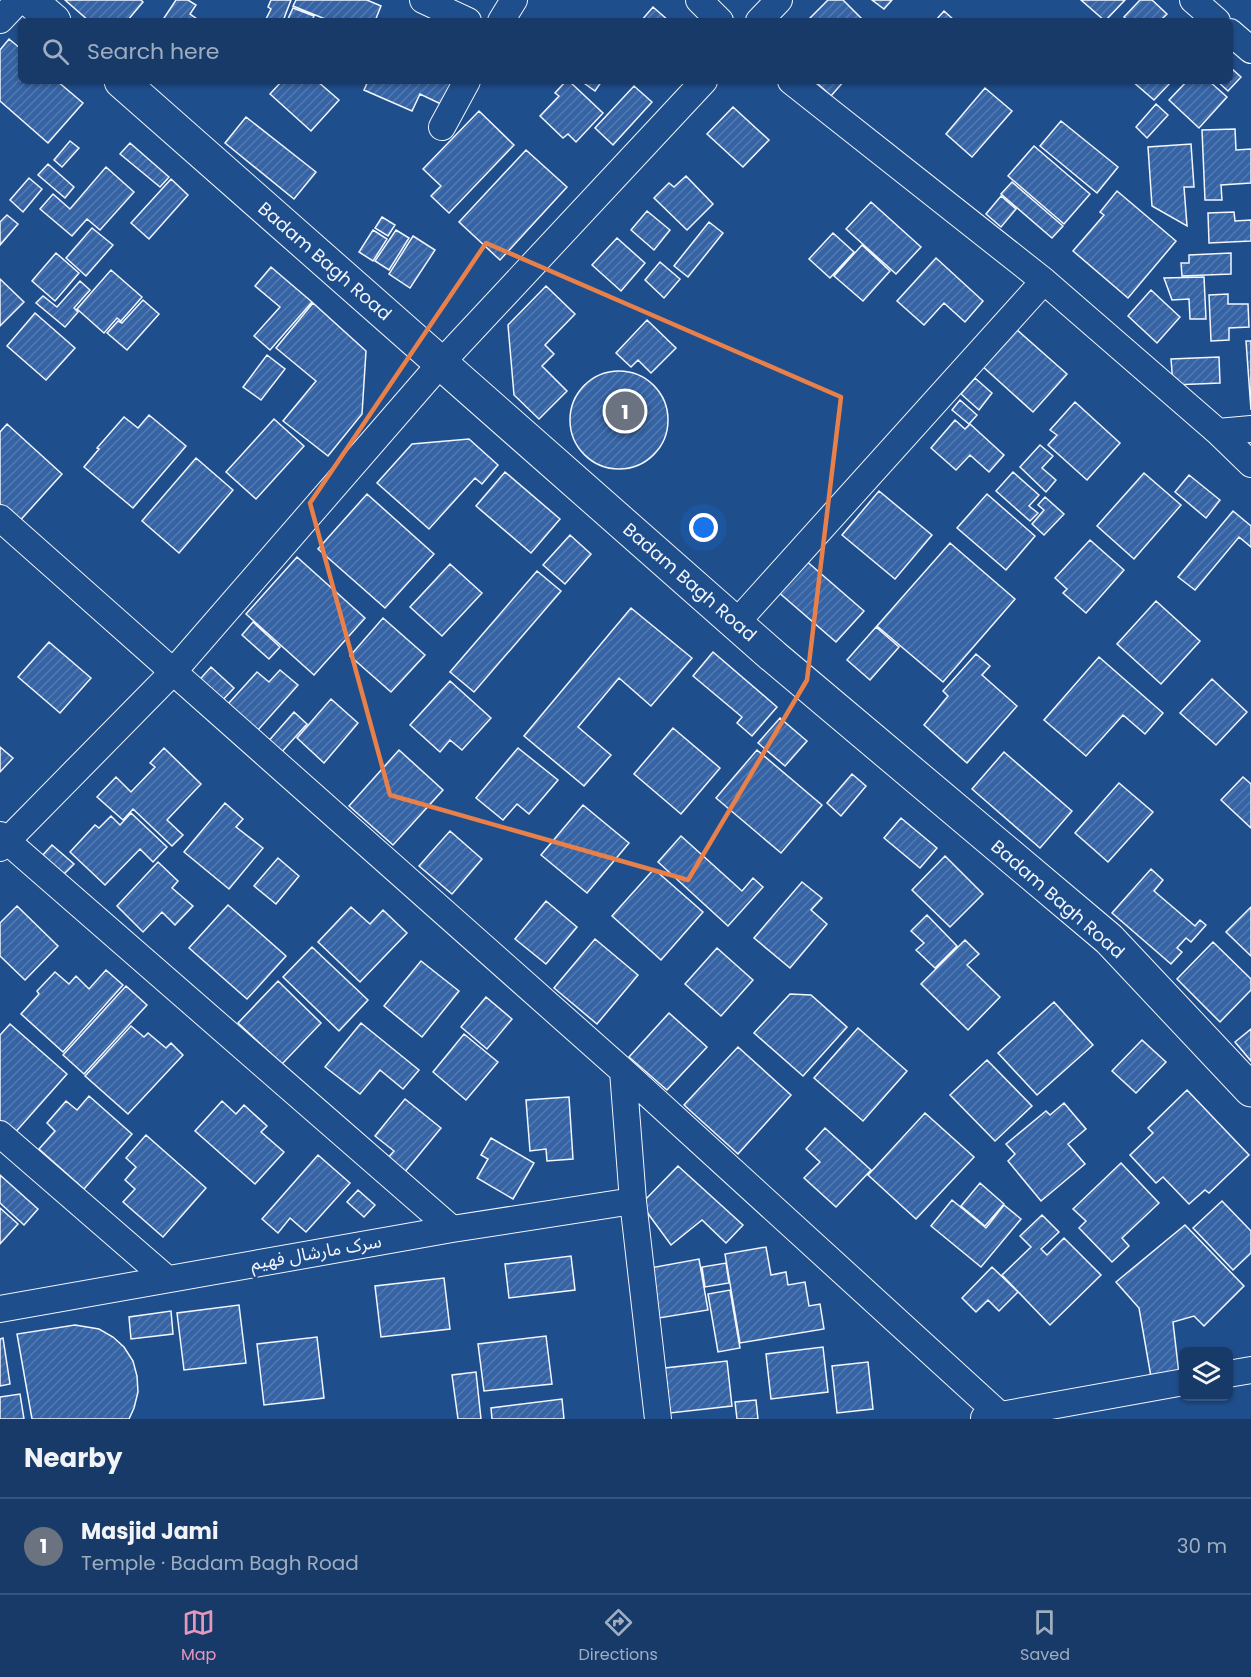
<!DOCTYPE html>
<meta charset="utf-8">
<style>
:root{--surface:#173a69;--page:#244571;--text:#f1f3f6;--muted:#9eadc0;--line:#36547d;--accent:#e797bd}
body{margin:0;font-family:Poppins,"Noto Sans Arabic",sans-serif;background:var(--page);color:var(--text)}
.controls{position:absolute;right:18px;bottom:18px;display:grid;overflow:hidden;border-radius:9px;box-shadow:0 2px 4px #0004}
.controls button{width:54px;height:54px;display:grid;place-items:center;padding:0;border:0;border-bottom:2px solid var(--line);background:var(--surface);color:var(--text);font:30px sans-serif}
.you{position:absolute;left:704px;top:528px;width:21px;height:21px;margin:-15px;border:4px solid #fff;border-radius:50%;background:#1a73e8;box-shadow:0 0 0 9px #1a73e833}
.badge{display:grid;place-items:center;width:39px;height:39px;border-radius:50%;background:var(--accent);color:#fff;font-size:20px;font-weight:700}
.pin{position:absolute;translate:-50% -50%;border:3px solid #fff;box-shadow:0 2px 6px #0006}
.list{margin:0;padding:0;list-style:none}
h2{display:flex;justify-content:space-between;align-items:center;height:78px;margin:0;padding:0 24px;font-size:26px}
h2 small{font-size:20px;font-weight:400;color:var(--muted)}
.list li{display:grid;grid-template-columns:39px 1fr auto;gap:18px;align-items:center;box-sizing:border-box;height:96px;padding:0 24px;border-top:2px solid var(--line)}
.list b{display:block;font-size:22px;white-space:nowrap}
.list p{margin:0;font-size:20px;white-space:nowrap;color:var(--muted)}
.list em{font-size:20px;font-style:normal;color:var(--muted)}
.icon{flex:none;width:33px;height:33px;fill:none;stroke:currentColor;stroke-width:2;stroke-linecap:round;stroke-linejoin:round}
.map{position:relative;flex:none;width:1251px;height:1419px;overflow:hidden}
.search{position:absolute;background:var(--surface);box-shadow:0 2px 4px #0004;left:18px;right:18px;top:18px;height:66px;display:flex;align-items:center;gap:15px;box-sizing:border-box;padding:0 21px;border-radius:9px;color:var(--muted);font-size:22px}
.sheet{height:174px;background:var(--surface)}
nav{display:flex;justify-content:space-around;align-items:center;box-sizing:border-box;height:84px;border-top:2px solid var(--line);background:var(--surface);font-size:16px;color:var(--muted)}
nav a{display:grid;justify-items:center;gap:3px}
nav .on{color:var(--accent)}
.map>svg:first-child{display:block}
</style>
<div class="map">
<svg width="1251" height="1419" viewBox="0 0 1251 1419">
<defs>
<pattern id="building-hatch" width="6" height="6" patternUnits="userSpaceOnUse" patternTransform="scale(1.5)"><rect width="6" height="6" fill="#3563a3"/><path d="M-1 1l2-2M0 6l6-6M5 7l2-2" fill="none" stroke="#537ab1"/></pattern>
</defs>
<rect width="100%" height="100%" fill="#1f4e8c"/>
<path fill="url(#building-hatch)" stroke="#f2f6ff" stroke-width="1.5" d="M65,0H141L143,2L127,21H89Z
M176,0H188L196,5L190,14L200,21H162Z
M271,0H291L283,21H265L271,9L268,7Z
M296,0H367L381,6L375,21H330L293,6Z
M828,0H843L861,18L858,21H811L809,19Z
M872,0H892L884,9Z
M1081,0H1125L1105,21Z
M1140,0H1152L1167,14L1160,21H1128L1124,17Z
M653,7L669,21H641Z
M293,8L314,16L312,21H287Z
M944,11L955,21H935Z
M9,39L21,49V81H57L83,103L48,143L0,101V50Z
M1230,67L1241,77L1228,91L1217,81H1230Z
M282,81H317L339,100L311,131L270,94Z
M368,81H456L445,106L420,94L412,111L364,90Z
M566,81H569L603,113L576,142L568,134L563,138L540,116L559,96L555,93Z
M581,81H602L595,91Z
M815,81H844L831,96Z
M1132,81H1172L1154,100Z
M1187,81H1209L1227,97L1199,128L1169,100Z
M634,86L652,102L613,145L595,128Z
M985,88L1012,111L972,157L946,134Z
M1156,104L1168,115L1147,138L1136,127Z
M733,107L769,140L743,167L707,134Z
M479,111L514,145L449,213L431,196L441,186L423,169Z
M246,117L316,172L294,199L225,143Z
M1061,121L1118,167L1097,193L1040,146Z
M1235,129L1236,150L1251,149V183L1221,185L1222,200H1205L1202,130Z
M70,141L79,148L62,167L54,160Z
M130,143L169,177L160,187L120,154Z
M1191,144L1194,187H1184L1187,226L1152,206L1148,147Z
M1034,146L1090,194L1064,224L1008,176Z
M526,150L567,187L500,260L459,222Z
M48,164L74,187L65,198L38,175Z
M106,167L134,192L100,230L87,219L72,236L40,209L53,194L70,209Z
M686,176L713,204L687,230L654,198L669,183L674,187Z
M29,178L42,189L23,212L10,200Z
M171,179L188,195L149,239L131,223Z
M1012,182L1063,226L1052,238L1001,194Z
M1117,191L1176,241L1128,298L1073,251L1104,215L1100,212Z
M1001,196L1016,209L1001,227L986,214Z
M871,202L921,247L896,274L846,229Z
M647,211L670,230L654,250L631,230Z
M1234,212L1235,221L1251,220V241L1209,243L1208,213Z
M7,215L18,224L0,245V222Z
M382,217L395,225L388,236L375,228Z
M709,222L723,233L688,277L674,266Z
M92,228L113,245L86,276L66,258Z
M373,230L387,239L373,261L359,252Z
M396,230L409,238L389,270L375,261Z
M833,233L854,252L830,278L809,259Z
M413,236L435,250L410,288L389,274Z
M617,238L645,263L621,291L592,265Z
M862,245L890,271L863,301L834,276Z
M56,253L79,273L55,301L32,281Z
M1231,253V274L1182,276L1181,263H1189V255Z
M936,258L983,301L965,322L944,303L924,325L897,301Z
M660,262L680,279L664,298L645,280Z
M271,267L312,302L270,350L254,336L280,307L255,286Z
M111,270L142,297L121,321L117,318L104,333L77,309Z
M1204,277L1206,319H1190L1189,299L1172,300L1164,278Z
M0,279L24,302L0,326Z
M80,281L90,290L74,308L78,312L65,327L36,303L43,296L57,307Z
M546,286L575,314L545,345L554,354L542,366L567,391L539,419L514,395L508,325Z
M1151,290L1180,317L1157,343L1128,316Z
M1228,294V304H1248L1249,327L1229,328V340L1211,341L1209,295Z
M143,300L159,314L127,350L107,333L118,321L122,323Z
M313,303L366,351L362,414L328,456L283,421L316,381L276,348Z
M35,313L75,348L46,380L7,346Z
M647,320L676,348L651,373L638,360L631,367L616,353Z
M1015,328L1067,374L1033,412L981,365Z
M1246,341H1251V410Z
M267,355L285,369L261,400L243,387Z
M1219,357L1220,383L1173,385L1171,359Z
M570 420a49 49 0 1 1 98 0a49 49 0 1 1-98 0Z
M975,378L992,393L979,410L961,394Z
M960,400L977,415L969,424L952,410Z
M1075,402L1120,443L1087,480L1048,445L1057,435L1050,430Z
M149,415L186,446L133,508L84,467L99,449L97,448L124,417L138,428Z
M274,419L304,446L256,499L226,472Z
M955,420L965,429L970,424L1004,455L989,472L970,455L956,470L931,448Z
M7,424L62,474L16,525L0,511V432Z
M469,439L498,465L482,484L475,478L429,529L377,483L412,444Z
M1040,445L1053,456L1042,468L1056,480L1046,492L1020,467Z
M196,458L233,490L179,553L142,521Z
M505,472L560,519L531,553L476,506Z
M1013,472L1039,495L1029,506L1038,513L1030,521L996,491Z
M1144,473L1181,505L1134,559L1097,526Z
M1189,475L1220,500L1206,518L1175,492Z
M879,491L932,535L895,579L842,535Z
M367,494L434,554L385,608L318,549Z
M987,494L1035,536L1006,570L957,528Z
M1045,497L1064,514L1044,535L1032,524L1044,510L1038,505Z
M1233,511L1251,526V547L1239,537L1195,590L1178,577Z
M570,535L591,554L565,584L543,565Z
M1090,540L1124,570L1086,613L1063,593L1067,589L1055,578Z
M950,543L1015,599L943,682L877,626Z
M297,557L365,618L314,675L246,614Z
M804,559L864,611L836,642L777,591Z
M450,564L482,593L442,636L410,607Z
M537,571L561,591L474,692L450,672Z
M1156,601L1200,641L1161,684L1117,644Z
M631,608L692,658L651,706L619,678L578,727L611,755L584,786L524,736Z
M383,618L425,655L391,692L350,656Z
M253,622L280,647L269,659L242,635Z
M876,627L899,647L870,680L847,660Z
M49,642L91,678L60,713L18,677Z
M713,652L777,707L752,736L737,723L742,717L693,676Z
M976,654L990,666L982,675L1017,706L967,763L924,725L948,696L943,691Z
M1099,657L1163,713L1145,734L1123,715L1086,756L1044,720Z
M211,667L234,688L217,706L194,686Z
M280,670L298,685L258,730L228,704L257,672L269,682Z
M1212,679L1247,712L1216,745L1180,713Z
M450,681L491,718L462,750L450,740L440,752L410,725Z
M331,699L358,723L324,763L297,738Z
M294,712L307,724L278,756L266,744Z
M780,718L807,741L785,766L758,743Z
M673,728L720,768L681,814L634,774Z
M0,747L13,758L0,772Z
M164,748L201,784L167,820L183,835L172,846L133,809L123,820L97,797L116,777L131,792L155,767L150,763Z
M518,748L558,780L529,814L517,804L503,820L476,798Z
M399,750L443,790L393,845L349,806Z
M757,750L822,805L781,853L716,798Z
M1004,752L1072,811L1040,848L972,789Z
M852,774L866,786L841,816L827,803Z
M1243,777L1251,784V828L1221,800Z
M1119,783L1153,812L1108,862L1075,833Z
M225,803L243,819L236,827L263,848L229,889L184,852Z
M583,805L629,843L587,893L541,855Z
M131,813L167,847L153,862L140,849L105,885L70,852L95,825L99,828L111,816L120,825Z
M901,818L937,848L920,868L884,838Z
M450,831L482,859L452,894L419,866Z
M681,836L742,891L753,878L763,887L728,926L658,862Z
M52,845L74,864L61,877L40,858Z
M945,856L983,894L950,927L912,890Z
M278,858L299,876L276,904L254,886Z
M158,862L178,881L172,888L193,906L175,925L162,912L143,932L117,906Z
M654,869L703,912L661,960L612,916Z
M1151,869L1163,880L1154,891L1195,926L1200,920L1206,925L1191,942L1186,938L1177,948L1182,952L1171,964L1112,913Z
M802,882L822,898L811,910L827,924L790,968L754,938Z
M546,901L577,927L546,964L515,939Z
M228,905L286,956L247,999L189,948Z
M17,906L58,946L25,980L0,956V923Z
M351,907L370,924L383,910L407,933L360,982L318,942Z
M1251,907V956L1226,932Z
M927,915L957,946L935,968L916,950L924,943L911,931Z
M595,939L638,975L597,1024L554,988Z
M965,940L979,954L967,965L1000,997L968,1030L921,984Z
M1213,942L1251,979V990L1220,1022L1177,979Z
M312,947L368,1000L339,1031L283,977Z
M717,948L753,980L721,1016L685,984Z
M421,961L459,991L422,1037L384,1006Z
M106,970L123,985L63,1052L21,1014L39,994L37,991L55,972L69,984L76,976L89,989Z
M278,981L321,1023L282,1064L238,1023Z
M126,986L147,1005L84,1074L63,1055Z
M790,994L811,995L847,1027L803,1076L754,1033Z
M486,997L512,1019L487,1049L461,1027Z
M1054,1002L1093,1045L1037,1095L998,1053Z
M669,1013L707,1047L667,1090L629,1057Z
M361,1023L419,1070L403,1089L380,1070L360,1094L325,1067Z
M10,1024L67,1074L12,1136L0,1126V1035Z
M131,1026L144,1037L148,1033L166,1048L171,1043L183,1055L128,1114L85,1076Z
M858,1028L907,1071L863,1121L814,1078Z
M1251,1029V1061L1235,1042Z
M464,1034L498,1062L466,1100L433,1072Z
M1142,1040L1166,1062L1136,1093L1112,1071Z
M738,1047L791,1095L738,1154L684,1105Z
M987,1060L1032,1106L995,1141L950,1095Z
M1187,1090L1249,1155L1209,1193L1205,1190L1189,1204L1163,1177L1156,1183L1130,1155L1153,1133L1148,1128Z
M89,1096L132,1134L84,1189L39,1149L55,1131L47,1123L66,1101L77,1110Z
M569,1097L573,1159L547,1161L546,1149L530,1151L526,1100Z
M405,1099L441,1128L404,1173L387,1159L394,1151L375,1136Z
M222,1101L236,1114L244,1105L267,1126L261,1132L284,1152L255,1184L195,1131Z
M1064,1103L1086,1129L1068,1144L1085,1164L1041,1201L1008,1161L1015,1154L1006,1144L1046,1111L1050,1115Z
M925,1113L974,1157L916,1219L868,1175Z
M825,1128L871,1170L836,1207L804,1178L820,1162L806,1149Z
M146,1135L206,1188L163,1237L123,1202L135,1189L125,1180L136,1167L126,1158Z
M491,1138L534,1163L513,1199L477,1178L488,1159L481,1155Z
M318,1155L350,1183L306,1232L290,1218L278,1233L262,1219Z
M1121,1163L1159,1203L1122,1238L1129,1246L1112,1262L1079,1228L1086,1221L1073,1209Z
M678,1166L743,1225L726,1243L702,1220L671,1245L641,1204Z
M0,1175L38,1209L24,1225L0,1203Z
M980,1183L1004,1204L985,1226L961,1206Z
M358,1190L375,1205L364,1217L347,1202Z
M952,1200L986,1228L1004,1205L1021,1219L981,1267L931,1226Z
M1222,1201L1251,1231V1253L1233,1270L1193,1228Z
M0,1208L18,1224L0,1244Z
M1042,1215L1059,1232L1041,1249L1047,1255L1064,1238L1101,1275L1050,1325L1002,1275L1031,1247L1020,1236Z
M1185,1225L1244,1286L1204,1326L1194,1316L1173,1322L1179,1374L1151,1377L1139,1308L1116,1282Z
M766,1247L771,1275L786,1272L788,1285L805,1282L809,1306L820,1304L824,1329L740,1343L725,1254Z
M571,1256L575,1290L509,1298L505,1264Z
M699,1259L708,1310L659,1318L650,1268Z
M726,1263L729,1283L705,1287L702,1267Z
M992,1267L1018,1292L999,1311L988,1300L976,1312L962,1298Z
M444,1278L450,1329L381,1337L375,1286Z
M730,1290L740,1348L718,1352L708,1294Z
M239,1305L246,1363L184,1370L177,1313Z
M171,1311L173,1334L131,1339L129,1317Z
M75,1325L99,1329L113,1337L124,1347L133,1361L137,1376L138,1392L134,1408L129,1419H32L17,1334Z
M546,1336L552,1384L484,1391L478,1344Z
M317,1337L324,1398L264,1405L257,1344Z
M3,1338L10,1384L0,1386V1339Z
M823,1347L828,1392L771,1399L766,1354Z
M727,1361L732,1406L670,1413L665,1368Z
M868,1362L873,1409L837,1413L832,1366Z
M476,1372L481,1419H458L452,1375Z
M20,1394L24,1419H0V1397Z
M562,1399L564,1419H492L491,1408Z
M756,1400L758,1419H737L735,1402Z"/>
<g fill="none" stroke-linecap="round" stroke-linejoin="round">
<g stroke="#f2f6ff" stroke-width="28">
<path id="minor" d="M423,0L468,21
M699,0L720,21
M1193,0L1217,21
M0,20L19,0
M501,21L514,0
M759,21L779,0
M1230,32L1251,50
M791,81L1044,281L1218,432L1251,464
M442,127L467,81
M1218,432L1251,429
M0,518L623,1071L1001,1416
M736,623L1044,281
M0,835L452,1229
M0,848L173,672L441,363L704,81
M623,1071L633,1201L658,1419
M0,1134L166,1278
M0,1309L452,1229L633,1201
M1228,1374L1251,1370
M984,1418L1184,1382"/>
</g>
<g stroke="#f2f6ff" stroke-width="35">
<path id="primary" d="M30,0L54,21
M121,81L773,656L1109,939L1251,1090"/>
</g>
<use href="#minor" stroke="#1f4e8c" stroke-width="26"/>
<use href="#primary" stroke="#1f4e8c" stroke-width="33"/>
</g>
<path fill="none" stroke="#ea8049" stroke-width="4.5" stroke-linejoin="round" d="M486,243L841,397L807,680L688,880L390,795L310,503Z"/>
<g text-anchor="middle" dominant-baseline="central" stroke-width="4.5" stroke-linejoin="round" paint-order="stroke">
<g font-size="18" fill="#f2f6ff" stroke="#1f4e8c">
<text transform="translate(325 261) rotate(41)">Badam Bagh Road</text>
<text transform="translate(690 582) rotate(41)">Badam Bagh Road</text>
<text transform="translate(1058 899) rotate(41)">Badam Bagh Road</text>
<text transform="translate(316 1252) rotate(-10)">سرک مارشال فهیم</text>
</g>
</g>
</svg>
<div class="controls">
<button><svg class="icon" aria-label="layers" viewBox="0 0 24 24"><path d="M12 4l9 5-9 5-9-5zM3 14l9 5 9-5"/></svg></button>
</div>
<div class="you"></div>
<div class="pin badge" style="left:625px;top:411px;background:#6b7280">1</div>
<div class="search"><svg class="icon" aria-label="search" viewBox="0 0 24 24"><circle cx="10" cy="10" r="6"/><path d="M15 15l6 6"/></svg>Search here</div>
</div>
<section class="sheet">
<h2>Nearby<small></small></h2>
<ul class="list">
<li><span class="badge" style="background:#6b7280">1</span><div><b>Masjid Jami</b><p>Temple · Badam Bagh Road</p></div><em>30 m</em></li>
</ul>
</section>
<nav>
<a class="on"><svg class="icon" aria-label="map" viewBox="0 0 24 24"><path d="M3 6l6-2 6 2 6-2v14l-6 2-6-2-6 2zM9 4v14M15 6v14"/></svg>Map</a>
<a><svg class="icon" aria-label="directions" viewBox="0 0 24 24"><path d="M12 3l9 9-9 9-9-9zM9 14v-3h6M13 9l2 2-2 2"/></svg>Directions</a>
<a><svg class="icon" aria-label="saved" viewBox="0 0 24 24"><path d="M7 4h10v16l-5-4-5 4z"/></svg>Saved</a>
</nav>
